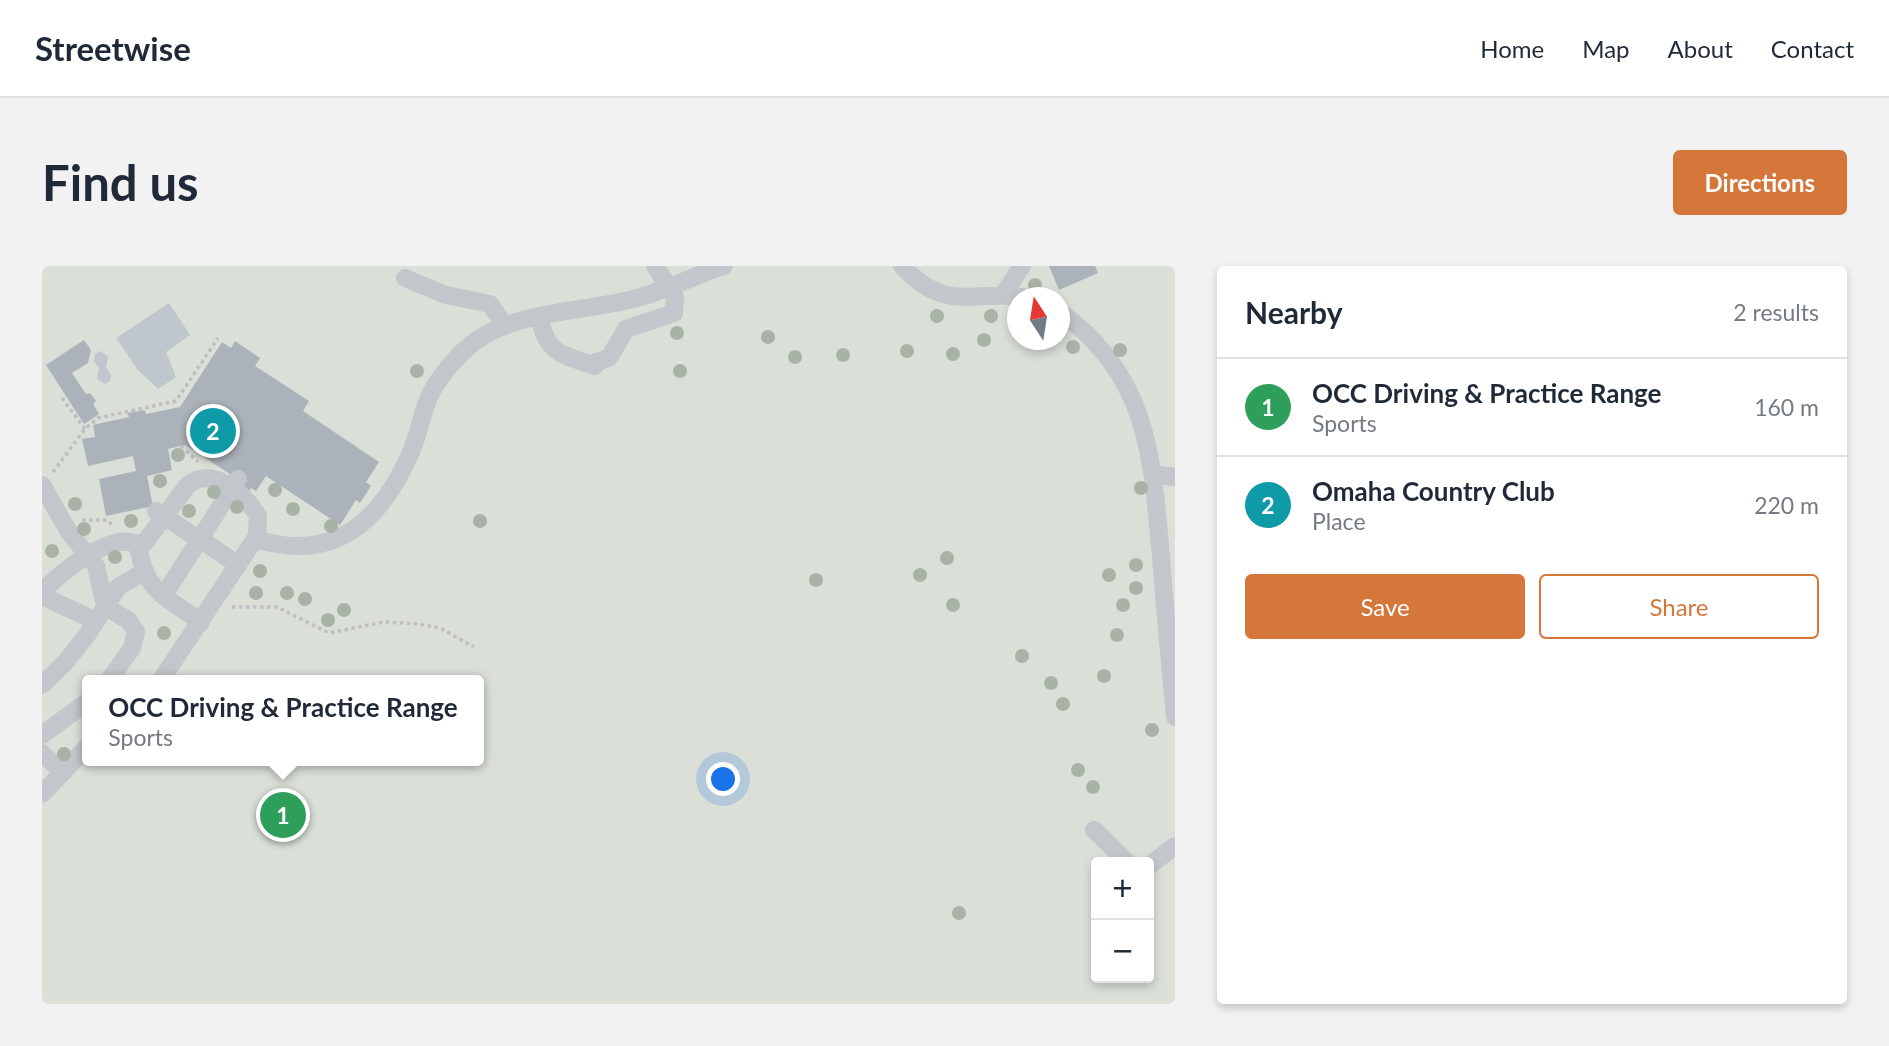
<!DOCTYPE html>
<meta charset="utf-8">
<style>
:root{--surface:#fff;--page:#f2f2f3;--text:#1f2937;--muted:#747a83;--line:#e0e1e3;--accent:#d5763a}
body{margin:0;font-family:Lato,sans-serif;background:var(--page);color:var(--text)}
.controls{position:absolute;right:21px;bottom:21px;display:grid;overflow:hidden;border-radius:7px;box-shadow:0 4px 10px #0003}
.controls button{width:63px;height:63px;display:grid;place-items:center;padding:0;border:0;border-bottom:2px solid var(--line);background:var(--surface);color:var(--text);font:35px sans-serif}
.compass{position:absolute;left:965px;top:21px;width:63px;height:63px;border-radius:50%;background:var(--surface);box-shadow:0 4px 10px #0003;rotate:348deg}
.you{position:absolute;left:682px;top:514px;width:24px;height:24px;margin:-18px;border:5px solid #fff;border-radius:50%;background:#1a73e8;box-shadow:0 0 0 10px #1a73e833}
.badge{display:grid;place-items:center;width:46px;height:46px;border-radius:50%;background:var(--accent);color:#fff;font-size:23px;font-weight:700}
.pin{position:absolute;translate:-50% -50%;border:4px solid #fff;box-shadow:0 2px 7px #0006}
.popup{position:absolute;left:40px;top:409px;width:402px;height:91px;box-sizing:border-box;display:grid;place-content:center;border-radius:7px;background:var(--surface);filter:drop-shadow(0 2px 5px #0005);font-size:23px;white-space:nowrap;color:var(--muted)}
.popup b{font-size:26px;color:var(--text)}
.popup::after{content:'';position:absolute;left:50%;top:100%;margin-left:-14px;border:14px solid transparent;border-top-color:var(--surface)}
.list{margin:0;padding:0;list-style:none}
h2{display:flex;justify-content:space-between;align-items:center;height:91px;margin:0;padding:0 28px;font-size:30px}
h2 small{font-size:23px;font-weight:400;color:var(--muted)}
.list li{display:grid;grid-template-columns:46px 1fr auto;gap:21px;align-items:center;box-sizing:border-box;height:98px;padding:0 28px;border-top:2px solid var(--line)}
.list b{display:block;font-size:26px;white-space:nowrap}
.list p{margin:0;font-size:23px;white-space:nowrap;color:var(--muted)}
.list em{font-size:23px;font-style:normal;color:var(--muted)}
.actions{display:flex;gap:14px;padding:21px 28px}
.actions a{flex:1;padding:16px 0;border:2px solid var(--accent);border-radius:7px;text-align:center;font-size:24px;color:var(--accent)}
.actions .main{background:var(--accent);color:#fff}
.map{position:relative;flex:none;width:1133px;height:738px;overflow:hidden;border-radius:7px}
header{display:flex;align-items:center;gap:42px;box-sizing:border-box;height:98px;padding:0 35px;background:var(--surface);border-bottom:2px solid var(--line)}
header strong{font-size:33px}
nav{display:flex;gap:38px;margin-inline-start:auto;font-size:24px}
.intro{display:flex;align-items:center;justify-content:space-between;box-sizing:border-box;height:168px;padding:0 42px}
h1{margin:0;font-size:49px}
.button{padding:18px 32px;border-radius:7px;background:var(--accent);color:#fff;font-size:24px;font-weight:700}
main{display:flex;gap:42px;padding:0 42px}
aside{flex:1;background:var(--surface);border-radius:7px;box-shadow:0 4px 10px #0003}
.map>svg:first-child{display:block}
</style>
<header>
<strong>Streetwise</strong>
<nav><a>Home</a><a>Map</a><a>About</a><a>Contact</a></nav>
</header>
<div class="intro"><h1>Find us</h1><a class="button">Directions</a></div>
<main>
<div class="map">
<svg width="1133" height="738" viewBox="0 0 1133 738">
<rect width="100%" height="100%" fill="#f9f9f7"/>
<path fill="#dadfd8" fill-rule="evenodd" d="M0,0H1133V738H0ZM975,32H1017V74H975ZM45,414H437V495H45ZM1054,596H1107V712H1054Z"/>
<path fill="#bfc6cc" d="M127,37L148,69L124,86L134,111L116,123L96,104L74,72Z
M59,85L66,91L64,101L69,109L68,115L63,118L55,113L57,102L52,95L53,88Z"/>
<path fill="#acb2b9" d="M1007,0H1053L1056,7L1017,24Z
M42,74L49,84L46,97L30,107L44,128L48,127L54,135L51,138L57,148L42,158L4,99Z
M193,75L218,92L213,100L267,135L261,145L337,196L324,216L329,220L318,237L314,234L298,259L224,210L214,225L209,222L198,238L178,224L188,208L143,179L126,183L130,204L105,210L111,240L64,250L57,213L94,205L91,190L46,200L40,173L53,171L51,159L87,151L86,147L103,144L104,148L138,141L180,76L189,82Z"/>
<g fill="none" stroke-linecap="round" stroke-linejoin="round">
<path stroke="#bdbfc2" stroke-width="3.5" stroke-dasharray="3.5 3.5" stroke-linecap="butt" d="M20,132L43,163
M139,180L156,196
M11,206L43,163L56,152L134,135L176,72
M40,254H65L71,260
M190,341H235L287,367L342,356L377,358L398,362L432,381"/>
<path stroke="#c3c6ca" stroke-width="18" d="M860,0C906,49 930,22 987,32
M363,12L404,29L448,38L463,60
M961,29L980,0
M1017,45C1107,110 1110,190 1119,291C1123,345 1128,398 1133,451
M497,51C506,89 519,88 553,100L554,96L567,92L584,63L632,47L633,31L613,0
M1111,208L1133,211
M0,219L27,266L54,300L63,340L87,355L94,366L90,382L67,414
M114,245L152,270
M161,268L196,213
M213,273C292,297 338,257 369,186C376,170 379,152 385,136C393,115 416,87 435,74C479,45 537,46 587,34C620,27 650,10 682,0
M164,277L196,299
M96,279C103,326 123,330 159,356
M0,326C18,307 51,281 77,276C88,274 94,280 103,276L145,220C170,198 203,228 216,250L215,270L119,414
M122,329L154,279
M0,330L54,355
M0,419L22,398L45,369L76,321L100,307
M0,469L45,436
M0,487L19,505
M0,528L45,481
M1052,564L1085,596
M1107,600L1133,580"/>
</g>
<g fill="#a8b2a7">
<circle cx="993" cy="19" r="7"/>
<circle cx="895" cy="50" r="7"/>
<circle cx="949" cy="50" r="7"/>
<circle cx="635" cy="67" r="7"/>
<circle cx="726" cy="71" r="7"/>
<circle cx="942" cy="74" r="7"/>
<circle cx="1031" cy="81" r="7"/>
<circle cx="1078" cy="84" r="7"/>
<circle cx="865" cy="85" r="7"/>
<circle cx="911" cy="88" r="7"/>
<circle cx="801" cy="89" r="7"/>
<circle cx="753" cy="91" r="7"/>
<circle cx="375" cy="105" r="7"/>
<circle cx="638" cy="105" r="7"/>
<circle cx="136" cy="189" r="7"/>
<circle cx="118" cy="215" r="7"/>
<circle cx="1099" cy="222" r="7"/>
<circle cx="233" cy="224" r="7"/>
<circle cx="172" cy="226" r="7"/>
<circle cx="33" cy="238" r="7"/>
<circle cx="195" cy="241" r="7"/>
<circle cx="251" cy="243" r="7"/>
<circle cx="147" cy="245" r="7"/>
<circle cx="89" cy="255" r="7"/>
<circle cx="438" cy="255" r="7"/>
<circle cx="289" cy="260" r="7"/>
<circle cx="42" cy="263" r="7"/>
<circle cx="10" cy="285" r="7"/>
<circle cx="73" cy="291" r="7"/>
<circle cx="905" cy="292" r="7"/>
<circle cx="1094" cy="299" r="7"/>
<circle cx="218" cy="305" r="7"/>
<circle cx="878" cy="309" r="7"/>
<circle cx="1067" cy="309" r="7"/>
<circle cx="774" cy="314" r="7"/>
<circle cx="1094" cy="322" r="7"/>
<circle cx="214" cy="327" r="7"/>
<circle cx="245" cy="327" r="7"/>
<circle cx="263" cy="333" r="7"/>
<circle cx="911" cy="339" r="7"/>
<circle cx="1081" cy="339" r="7"/>
<circle cx="302" cy="344" r="7"/>
<circle cx="286" cy="354" r="7"/>
<circle cx="122" cy="367" r="7"/>
<circle cx="1075" cy="369" r="7"/>
<circle cx="980" cy="390" r="7"/>
<circle cx="1062" cy="410" r="7"/>
<circle cx="1009" cy="417" r="7"/>
<circle cx="1021" cy="438" r="7"/>
<circle cx="1110" cy="464" r="7"/>
<circle cx="22" cy="488" r="7"/>
<circle cx="1036" cy="504" r="7"/>
<circle cx="1051" cy="521" r="7"/>
<circle cx="917" cy="647" r="7"/>
</g>
</svg>
<div class="controls">
<button>+</button>
<button>−</button>
</div>
<svg class="compass" viewBox="-18 -18 36 36"><path d="M0-13l5 13h-10z" fill="#e53935"/><path d="M0 13l5-13h-10z" fill="#747a83"/></svg>
<div class="you"></div>
<div class="pin badge" style="left:241px;top:549px;background:#2e9e5b">1</div>
<div class="popup"><b>OCC Driving &amp; Practice Range</b>Sports</div>
<div class="pin badge" style="left:171px;top:165px;background:#0f9aa8">2</div>
</div>
<aside>
<h2>Nearby<small>2 results</small></h2>
<ul class="list">
<li><span class="badge" style="background:#2e9e5b">1</span><div><b>OCC Driving &amp; Practice Range</b><p>Sports</p></div><em>160 m</em></li>
<li><span class="badge" style="background:#0f9aa8">2</span><div><b>Omaha Country Club</b><p>Place</p></div><em>220 m</em></li>
</ul>
<div class="actions"><a class="main">Save</a><a>Share</a></div>
</aside>
</main>
